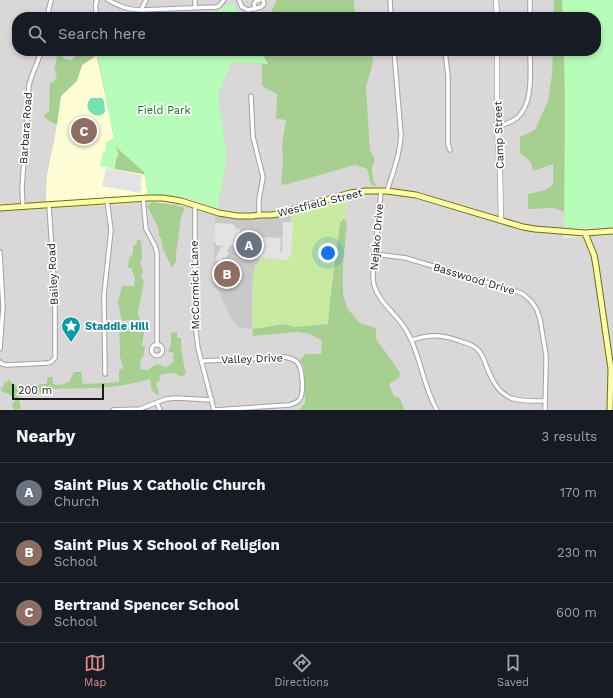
<!DOCTYPE html>
<style>
:root{--surface:#171b24;--page:#20242c;--text:#f1f3f6;--muted:#9ea1a6;--line:#363941;--accent:#dd868c}
body{margin:0;font-family:"Work Sans",sans-serif;background:var(--page);color:var(--text)}
.scale{position:absolute;left:12px;bottom:10px;width:92px;box-sizing:border-box;padding-left:4px;border:2px solid #1b1b1b;border-top:0;font-size:11px;line-height:14px;white-space:nowrap;color:#1b1b1b;-webkit-text-stroke:3px #fff;paint-order:stroke}
.you{position:absolute;left:328px;top:253px;width:14px;height:14px;margin:-10px;border:3px solid #fff;border-radius:50%;background:#1a73e8;box-shadow:0 0 0 6px #1a73e833}
.badge{display:grid;place-items:center;width:26px;height:26px;border-radius:50%;background:var(--accent);color:#fff;font-size:13px;font-weight:700}
.pin{position:absolute;translate:-50% -50%;border:2px solid #fff;box-shadow:0 1px 4px #0006}
.list{margin:0;padding:0;list-style:none}
h2{display:flex;justify-content:space-between;align-items:center;height:52px;margin:0;padding:0 16px;font-size:17px}
h2 small{font-size:13px;font-weight:400;color:var(--muted)}
.list li{display:grid;grid-template-columns:26px 1fr auto;gap:12px;align-items:center;box-sizing:border-box;height:60px;padding:0 16px;border-top:1px solid var(--line)}
.list b{display:block;font-size:15px;white-space:nowrap}
.list p{margin:0;font-size:13px;white-space:nowrap;color:var(--muted)}
.list em{font-size:13px;font-style:normal;color:var(--muted)}
.icon{flex:none;width:22px;height:22px;fill:none;stroke:currentColor;stroke-width:2;stroke-linecap:round;stroke-linejoin:round}
.map{position:relative;flex:none;width:613px;height:410px;overflow:hidden}
.search{position:absolute;background:var(--surface);box-shadow:0 2px 6px #0003;left:12px;right:12px;top:12px;height:44px;display:flex;align-items:center;gap:10px;box-sizing:border-box;padding:0 14px;border-radius:16px;color:var(--muted);font-size:15px}
.sheet{height:232px;background:var(--surface)}
nav{display:flex;justify-content:space-around;align-items:center;box-sizing:border-box;height:56px;border-top:1px solid var(--line);background:var(--surface);font-size:11px;color:var(--muted)}
nav a{display:grid;justify-items:center;gap:2px}
nav .on{color:var(--accent)}
.map>svg:first-child{display:block}
</style>
<div class="map">
<svg width="613" height="410" viewBox="0 0 613 410">
<rect width="100%" height="100%" fill="#ede8df"/>
<path fill="#d9d7d7" d="M0,0H277L268,17H241L233,3L220,9L217,13L193,12L146,15L130,14L129,17H17V51H97L61,96L55,137L47,175L46,202L0,204Z
M354,0H562L563,17H359L355,13Z
M372,51H564L565,212L563,238L613,235V410H404L400,398L394,396L389,384L399,378L390,358L376,339V328L360,323L347,308L343,294V266L347,223L344,218L347,206V198L345,191L281,209L265,212L246,213L218,209L227,155L218,95L232,62L262,64L277,94L276,119L286,120L282,145L283,163L281,184L286,185L355,165L367,169L371,185L376,186L373,180L372,168L374,160L370,150L366,87L373,63Z
M148,202L178,204L215,215L219,291L220,296L239,328L252,329L253,336L296,332L310,334L322,341V354H305L304,372L305,403L299,410H17L21,409L19,397L31,391L48,389L115,387L137,383L150,379L159,392L156,383L159,375L166,373H175L180,377L183,376L186,373L182,355L181,338H177V332L171,333V345L168,352L174,353V362L166,367L157,364L146,370L141,369L140,360L144,346H142L144,333L138,313L144,283L141,276L136,245L131,268L135,278L134,286L122,321L131,320L133,327L119,328L120,357L123,368L119,370V382L83,384L81,372L69,382L60,385L53,384V380L47,384H40L35,388H27L16,386L7,382L1,391L13,396L15,399V402L12,406L14,410H0V211L114,205Z"/>
<path fill="#fffdd6" d="M97,55L114,138L144,172L148,195L46,202L47,175L55,137L61,96L77,81L82,65Z"/>
<path fill="#c9c9c9" d="M291,214L293,222L291,257L258,266H255L253,278L252,329L239,328L231,318L220,295L219,291L214,287V242L215,215L240,219H248L257,218H270Z"/>
<path fill="#c9eba1" d="M347,198C347,208 346,215 340,223L330,300L328,324L294,327L285,324L252,329L253,278L255,265H258L259,258L288,260V257H290L292,222H291L290,215Z"/>
<path fill="#a7cf91" d="M277,0H354L355,13L359,17H268Z
M554,0H613V227L564,228L565,212L553,208L528,209V194L546,190L553,185V164L533,171L531,162L520,153V137L535,130L548,101L552,75L553,51H596V17H553Z
M60,51L64,53L62,56L65,59L71,60L75,57L70,51H372L373,63L366,87L370,150L375,160L372,168L373,180L377,186L371,185L367,169L355,165L285,185L281,184L283,163L282,145L286,120L276,119L277,94L262,86V64L232,62L218,95L227,155L218,209C206,204 195,200 182,197C171,195 159,195 148,195L145,176L143,174L114,169L117,156L106,143L114,138L97,55L82,65L77,81L61,96L57,125L46,119L44,116L49,111C50,102 49,94 50,84L55,80L57,74L54,70L57,58L55,54Z
M152,202L175,205L185,208L181,217L176,254V262L172,268L163,249L161,238L159,236L158,227L147,206Z
M344,218L347,223L343,266V294L347,308L360,323L376,328V339L390,358L400,373L399,378L389,384L394,396L400,398L404,410H299L305,403L304,367L300,360L305,354H321L322,341L310,334L296,332L253,336L252,329L285,324L294,327L328,324L330,300L340,223Z
M137,240H141L142,257L140,264C143,268 143,271 141,276L144,282L138,313L144,333L142,346H145L144,355L140,360L141,369L147,370L157,364L166,367L174,362L173,359L174,353L168,352L171,345V333L177,332V338H181L182,355L186,373L183,376C179,377 177,374 173,373C169,373 164,374 159,375L160,381L156,383L159,392L158,395L152,391L150,379C117,390 83,388 48,389L46,392L40,393L36,390L31,391L19,397L21,409L14,410L12,406L13,402H15C14,394 7,394 1,391V388L4,385V382H7L8,379L16,386L27,388H35L40,384H47V379L48,377H53V384L60,385L69,382L74,372H81L83,384L119,382V370L123,368L120,357L119,327H133L130,320L122,321L118,302L122,286H134L135,278L131,268H128L129,258L133,254V245H136Z"/>
<path fill="#b8fcb9" d="M562,0H613V227L564,228L565,108L564,51H596V17H563Z
M233,3L241,17H129L130,14L146,15L193,12L217,13C221,8 227,6 233,3Z
M97,51H261L268,64L232,62L218,95L227,155L218,209C206,204 195,200 182,197C171,195 159,195 148,195L144,172L116,147L119,156H117L114,169L100,166L103,153H105L106,143L114,138L108,110Z"/>
<path fill="#78e1b3" d="M91,98H102L104,101C104,103 105,108 105,111C101,122 79,111 91,98Z"/>
<path fill="#e3e3e3" d="M106,168L142,175L140,186L142,187L141,191L140,193L102,186Z
M283,222H293L291,257H288V260L257,258L255,254L256,238L257,237L281,238L280,252L282,253Z
M215,223L233,224L237,229H240L239,245H236V246H230L227,251L229,253L226,258L223,257L221,262L215,260L222,246L224,247L225,246L216,245V242H214Z"/>
<g fill="none" stroke-linecap="round" stroke-linejoin="round">
<g stroke="#a2a2a2" stroke-width="5.5">
<path id="minor" d="M97,0C94,5 96,11 97,17
M108,0C119,6 128,10 141,10L216,7L219,6L224,0
M195,0V8
M239,0L242,7L248,10L261,7L264,4L263,0
M390,0L391,17
M255,9L254,4L256,1L259,0
M141,10L146,0
M47,17L51,0
M530,17V0
M445,51L448,76V144L450,150
M251,96L253,137L263,177L262,183L259,199V215
M497,127C504,125 511,122 517,118C534,103 530,71 530,51
M381,191L373,273C373,277 373,281 374,285C379,303 397,314 406,330C421,354 422,385 437,410
M387,191C393,172 400,155 401,135L394,51
M143,198L146,229L155,246L157,253V345
M195,205V324L198,348L214,410
M23,207L22,188L29,85C32,73 38,63 41,51
M0,252L3,307L0,349
M375,254L406,258L515,291L523,294L531,301L537,310L540,319L546,355V365L545,410
M412,340C428,335 437,334 454,339C461,342 471,343 477,349C481,352 484,359 486,365C491,378 497,392 511,398C522,402 535,401 545,401
M151.5 350a5.5 5.5 0 1 1 11 0a5.5 5.5 0 1 1-11 0Z
M202,361L285,357C289,358 294,359 297,362C303,368 304,392 300,399C297,403 293,404 289,405L215,410
M0,362L2,364L7,365L48,363L51,362L55,358V296L49,205
M105,374L104,295L111,230L107,200
M157,403L160,410
M113,410L140,409L166,399L176,398L212,400"/>
</g>
<g stroke="#a2a2a2" stroke-width="6">
<path id="tertiary" d="M496,0L497,17
M497,51V127L500,173L501,220"/>
</g>
<g stroke="#6d7300" stroke-width="7">
<path id="secondary" d="M0,208L148,198H163L181,201L219,213L237,216H252L259,215H271L278,214L350,193L366,191H387L416,195L523,227L535,229L585,233L613,231
M585,233L594,255L596,266L611,369L610,410"/>
</g>
<use href="#minor" stroke="#fff" stroke-width="3.5"/>
<use href="#tertiary" stroke="#fff" stroke-width="4.5"/>
<use href="#secondary" stroke="#fcfcae" stroke-width="5"/>
</g>
<defs>
<g id="sight-pin" transform="scale(1)"><path d="M0 17L-7.5 6A9.5 9.5 0 1 1 7.5 6Z" fill="#0f9aa8" stroke="#fff"/><path d="M0-6L1.8-2.2L6-1.7L2.9 1.2L3.7 5.4L0 3.3L-3.7 5.4L-2.9 1.2L-6-1.7L-1.8-2.2Z" fill="#fff"/></g>
</defs>
<g fill-rule="evenodd">
<use href="#sight-pin" x="71" y="326"/>
</g>
<g text-anchor="middle" dominant-baseline="central" stroke-width="3.5" stroke-linejoin="round" paint-order="stroke">
<g font-size="11" fill="#067b09" stroke="#fff">
<text x="164" y="110">Field Park</text>
</g>
<g font-size="11" fill="#1b1b1b" stroke="#fff">
<text transform="translate(26 128) rotate(-86)">Barbara Road</text>
<text transform="translate(499 135) rotate(-92)">Camp Street</text>
<text transform="translate(320 203) rotate(-14)">Westfield Street</text>
<text transform="translate(377 237) rotate(-85)">Nejako Drive</text>
<text transform="translate(53 274) rotate(-93)">Bailey Road</text>
<text transform="translate(474 279) rotate(17)">Basswood Drive</text>
<text transform="translate(195 285) rotate(-91)">McCormick Lane</text>
<text transform="translate(252 359) rotate(-2)">Valley Drive</text>
</g>
<g font-size="11" font-weight="bold" fill="#0d838f" stroke="#fff" text-anchor="start">
<text x="85" y="326">Staddle Hill</text>
</g>
</g>
</svg>
<div class="scale">200 m</div>
<div class="you"></div>
<div class="pin badge" style="left:249px;top:245px;background:#6b7280">A</div>
<div class="pin badge" style="left:227px;top:274px;background:#8d6e63">B</div>
<div class="pin badge" style="left:84px;top:131px;background:#8d6e63">C</div>
<div class="search"><svg class="icon" aria-label="search" viewBox="0 0 24 24"><circle cx="10" cy="10" r="6"/><path d="M15 15l6 6"/></svg>Search here</div>
</div>
<section class="sheet">
<h2>Nearby<small>3 results</small></h2>
<ul class="list">
<li><span class="badge" style="background:#6b7280">A</span><div><b>Saint Pius X Catholic Church</b><p>Church</p></div><em>170 m</em></li>
<li><span class="badge" style="background:#8d6e63">B</span><div><b>Saint Pius X School of Religion</b><p>School</p></div><em>230 m</em></li>
<li><span class="badge" style="background:#8d6e63">C</span><div><b>Bertrand Spencer School</b><p>School</p></div><em>600 m</em></li>
</ul>
</section>
<nav>
<a class="on"><svg class="icon" aria-label="map" viewBox="0 0 24 24"><path d="M3 6l6-2 6 2 6-2v14l-6 2-6-2-6 2zM9 4v14M15 6v14"/></svg>Map</a>
<a><svg class="icon" aria-label="directions" viewBox="0 0 24 24"><path d="M12 3l9 9-9 9-9-9zM9 14v-3h6M13 9l2 2-2 2"/></svg>Directions</a>
<a><svg class="icon" aria-label="saved" viewBox="0 0 24 24"><path d="M7 4h10v16l-5-4-5 4z"/></svg>Saved</a>
</nav>
